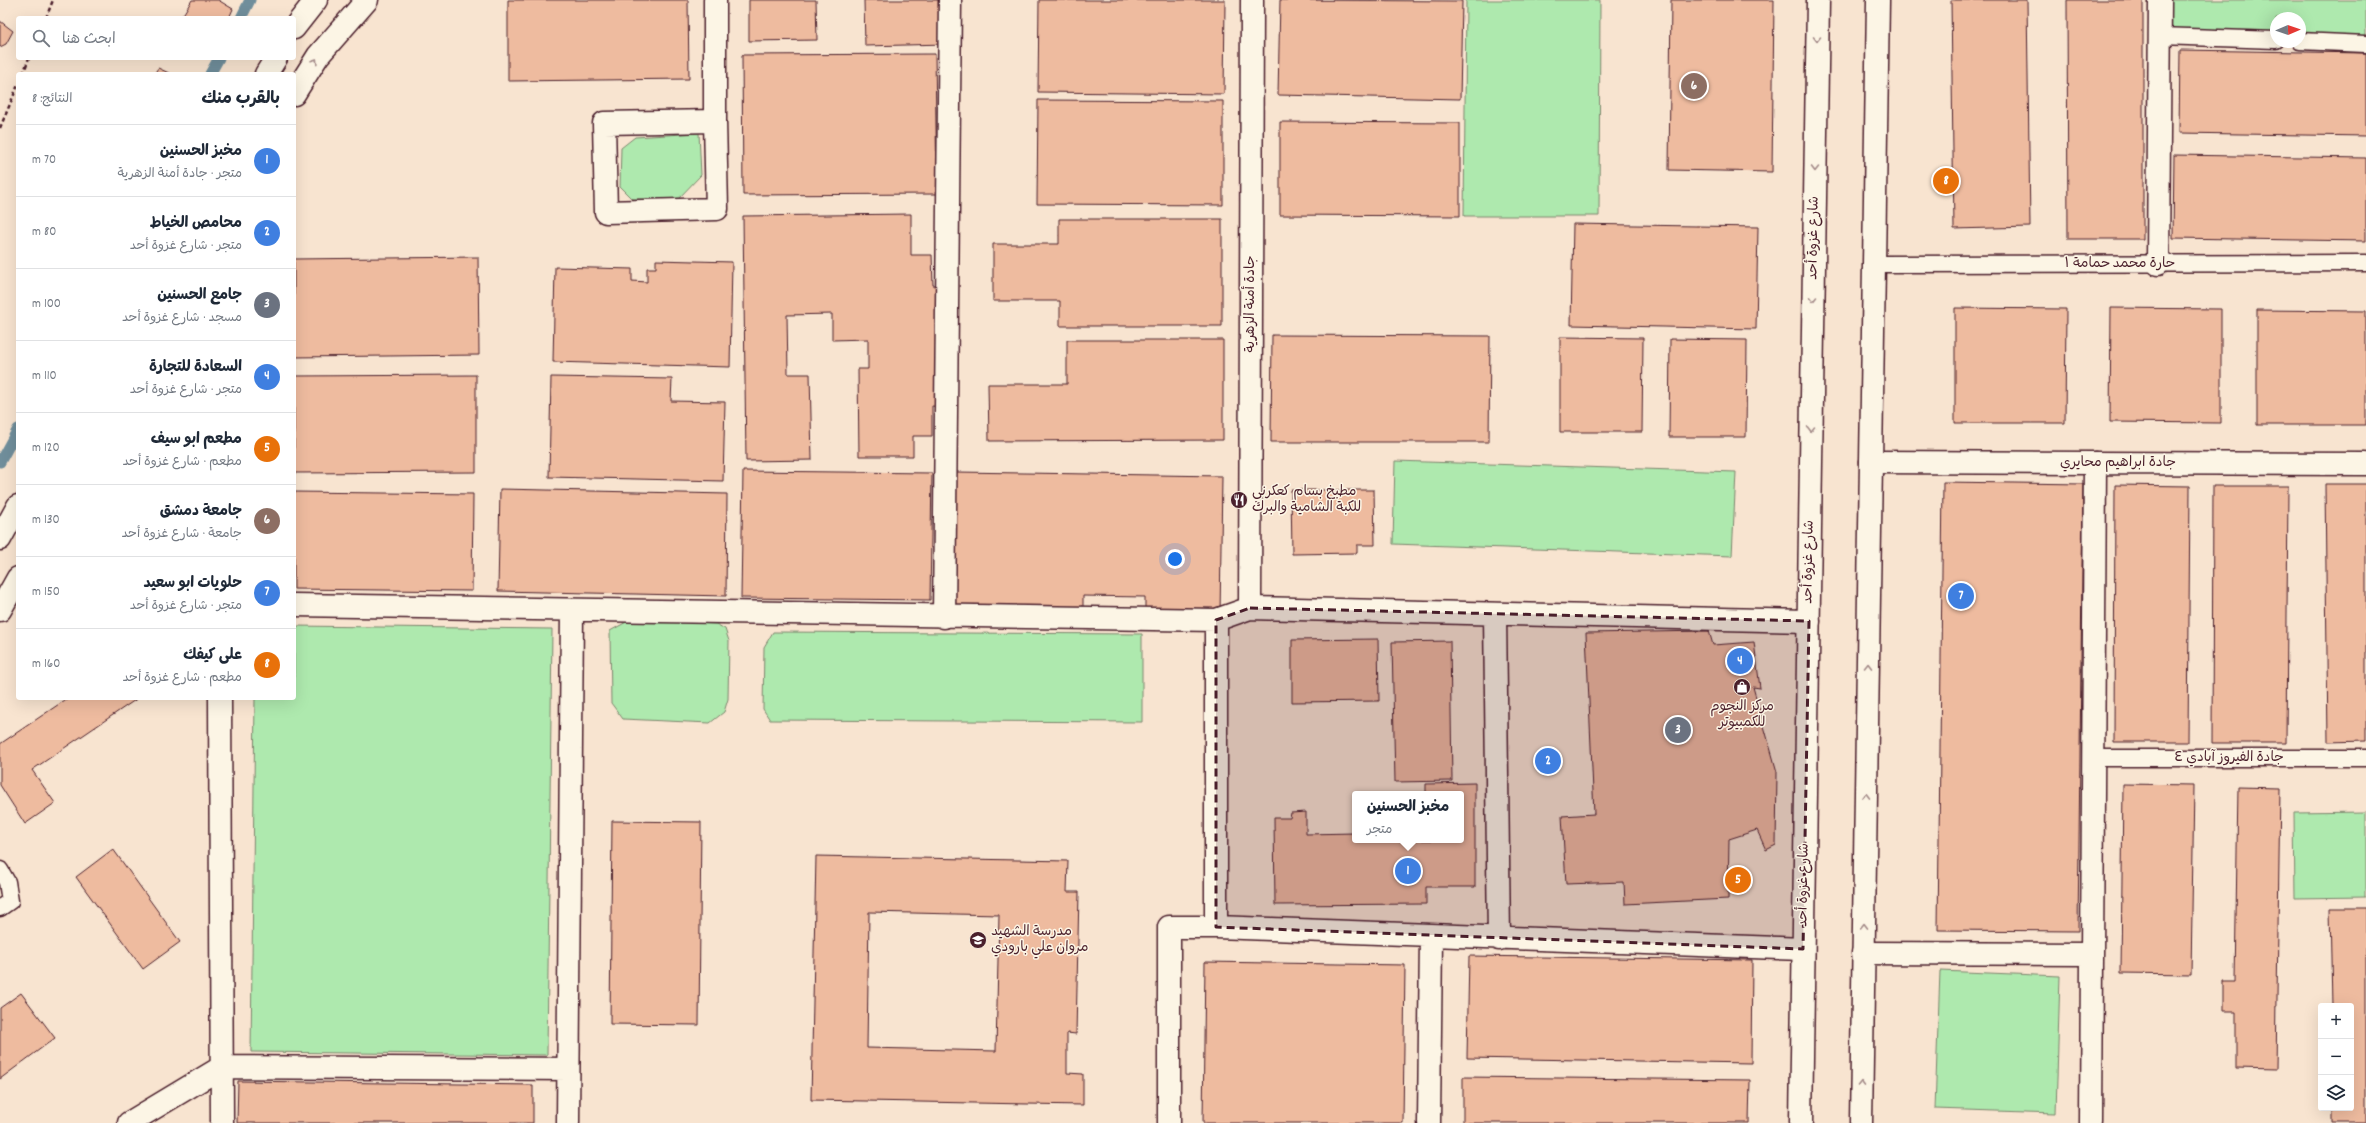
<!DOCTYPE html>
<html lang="ar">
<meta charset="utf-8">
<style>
:root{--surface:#fff;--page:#f2f2f3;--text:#1f2937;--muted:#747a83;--line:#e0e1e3;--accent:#1a73e8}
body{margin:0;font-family:Dekko,"Playpen Sans Arabic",sans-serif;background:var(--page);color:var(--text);direction:rtl}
.controls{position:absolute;right:12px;bottom:12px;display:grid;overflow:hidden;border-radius:4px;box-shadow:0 4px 16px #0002}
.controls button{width:36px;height:36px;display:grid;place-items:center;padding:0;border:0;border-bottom:1px solid var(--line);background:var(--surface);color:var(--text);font:20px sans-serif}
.compass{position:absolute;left:2270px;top:12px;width:36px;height:36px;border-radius:50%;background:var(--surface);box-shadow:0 4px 16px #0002;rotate:88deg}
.you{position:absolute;left:1175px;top:559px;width:14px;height:14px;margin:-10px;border:3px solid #fff;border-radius:50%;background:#1a73e8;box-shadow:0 0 0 6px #1a73e833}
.badge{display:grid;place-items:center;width:26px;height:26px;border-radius:50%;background:var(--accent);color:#fff;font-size:13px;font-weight:700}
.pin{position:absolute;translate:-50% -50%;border:2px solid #fff;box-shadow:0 1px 4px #0006}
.popup{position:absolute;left:1352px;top:791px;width:112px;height:52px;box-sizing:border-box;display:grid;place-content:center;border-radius:4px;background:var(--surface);filter:drop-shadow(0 1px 3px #0005);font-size:13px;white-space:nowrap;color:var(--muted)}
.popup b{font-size:15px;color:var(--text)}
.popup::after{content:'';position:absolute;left:50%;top:100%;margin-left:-8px;border:8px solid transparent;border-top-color:var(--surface)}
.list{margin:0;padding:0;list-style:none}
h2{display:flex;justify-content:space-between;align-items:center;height:52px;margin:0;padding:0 16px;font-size:17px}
h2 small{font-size:13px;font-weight:400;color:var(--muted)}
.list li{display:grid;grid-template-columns:26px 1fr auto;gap:12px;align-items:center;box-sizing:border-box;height:72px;padding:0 16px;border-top:1px solid var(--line)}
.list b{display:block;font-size:15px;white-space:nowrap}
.list p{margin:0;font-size:13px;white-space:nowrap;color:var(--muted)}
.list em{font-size:13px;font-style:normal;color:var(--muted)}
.icon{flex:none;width:22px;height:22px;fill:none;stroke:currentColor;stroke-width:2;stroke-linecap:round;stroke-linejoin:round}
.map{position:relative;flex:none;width:2366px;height:1123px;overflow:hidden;direction:ltr}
.search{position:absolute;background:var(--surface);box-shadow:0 4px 16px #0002;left:16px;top:16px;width:280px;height:44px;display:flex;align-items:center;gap:10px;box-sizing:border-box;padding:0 14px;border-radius:4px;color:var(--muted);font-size:15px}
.panel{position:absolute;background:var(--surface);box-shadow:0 4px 16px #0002;left:16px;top:72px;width:280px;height:628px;border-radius:4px;direction:rtl}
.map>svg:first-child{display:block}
</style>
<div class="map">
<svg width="2366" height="1123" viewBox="0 0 2366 1123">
<rect width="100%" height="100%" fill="#f8e4d0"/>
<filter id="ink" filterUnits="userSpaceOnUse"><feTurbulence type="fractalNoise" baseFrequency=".025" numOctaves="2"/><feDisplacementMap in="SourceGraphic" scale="8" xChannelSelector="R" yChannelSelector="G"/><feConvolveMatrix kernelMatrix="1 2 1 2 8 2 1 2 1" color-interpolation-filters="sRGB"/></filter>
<g filter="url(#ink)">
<path fill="#aee9ae" stroke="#7c846c" d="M1466,0H1600L1599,216H1464Z
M2160,0H2366V44L2300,41V18H2276V40L2160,36Z
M699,133L701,175L677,200L632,199L620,187L621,148L635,137Z
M1395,461L1736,472L1732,556L1393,544Z
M630,620L716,624L725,629L729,641L728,699L724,712L710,723L623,719L611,703L610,631Z
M294,626L552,629L547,1055L251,1052L255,698H294Z
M773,632L1142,634V722L770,720L763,709L764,647Z
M2366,812V897L2295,898L2294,813Z
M1940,971L2060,976L2056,1113L1935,1109Z"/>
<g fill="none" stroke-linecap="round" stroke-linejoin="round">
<path stroke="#708e9b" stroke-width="11" d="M241,18L250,0
M210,74L219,58
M0,462L18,429"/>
</g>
<path fill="#eebb9f" stroke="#4a1f2b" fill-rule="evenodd" d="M192,0H218L233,9L229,18H181Z
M508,0H688L689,79L508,81Z
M749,0H816L817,40L749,41Z
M864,0H945L946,44L865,46Z
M1039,0H1225L1224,94L1038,92Z
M1280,0L1462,1L1460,99L1278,95Z
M1671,0H1774L1772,172L1669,170Z
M1951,0H2027L2030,227L1954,229Z
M2067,0H2143V239H2068Z
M0,21L13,31L6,44L0,47Z
M2180,50L2366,53V136L2179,133Z
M935,54L937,194L743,195L742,55Z
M158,68L171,74H154Z
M1038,100L1223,101V205L1037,204Z
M1280,122L1460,123V216L1280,215Z
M2174,155L2366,158V241L2173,238Z
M911,214V255H932L933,285H941L942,407L932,406V436H913V456H859L858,369H868V339L832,340V314L787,315L788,374H810L812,460L746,461L743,216Z
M1059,219H1222V326H1060V301H993V244H1059Z
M1573,224L1758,227L1756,329L1571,325Z
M478,257L479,355L294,357V259Z
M656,260L732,262L730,367L553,362L555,267L632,269V281L647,282V268H656Z
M1955,308L2066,309L2065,423H1955Z
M2111,308L2221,309V423L2110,422Z
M2257,310L2366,311V425H2257Z
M1272,335L1490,336L1489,442H1271Z
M1560,337L1643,338L1642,432H1560Z
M1670,339L1747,340L1746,437H1669Z
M1067,340H1223V440L989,441L988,384H1067Z
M476,375V472L294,473V376Z
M551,377L672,379L671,401L725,402L723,481L549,477Z
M743,471L932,473L930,600L741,598Z
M956,472L1222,476L1220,615H1145V597L1083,596V610L955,608Z
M1943,482L2083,484L2078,931L1938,930Z
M2325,484H2366V741L2328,742Z
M2115,485L2190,486L2188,742H2114Z
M2213,486H2288L2286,743H2212Z
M500,489L727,494L726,596L498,591Z
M1291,490H1374L1375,545H1357V553L1292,554Z
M294,492L473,494L472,591L294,589Z
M1709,631L1713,645L1754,642L1760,688L1753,687L1777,772L1776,845L1766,850L1757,830L1729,839L1728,899L1625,904L1624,882L1566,884L1562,816L1594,814L1586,633Z
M1378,639L1379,701L1292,702V640Z
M1450,641L1452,781L1395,782L1392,642Z
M68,698H138L32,770L55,803L25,824L0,785V744Z
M1475,783V887H1426V904L1275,905L1274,818H1290L1291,813L1306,812V834L1355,833V840H1461V794H1426V784Z
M2123,784L2194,785L2191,974L2121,973Z
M2238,787L2280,788L2276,1069L2236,1068V1011H2223V982H2235Z
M612,821L701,822L699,1025L610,1024Z
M113,849L180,942L143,969L76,877Z
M816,856L1068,861L1067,892H1079L1076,1034L1067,1033V1073L1083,1074V1105L811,1100ZM869,912L999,915L996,1051L867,1048Z
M2330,908H2366V1123H2333V1108H2351V1006H2332Z
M1469,956L1752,960L1751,1063L1467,1058Z
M1205,962L1405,965L1403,1123H1203Z
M21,993L55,1038L0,1079V1008Z
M1463,1077L1750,1080L1749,1123H1463Z
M238,1081L533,1085V1123H237Z"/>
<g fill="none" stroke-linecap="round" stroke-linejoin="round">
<g stroke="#4a1f2b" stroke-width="19">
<path id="service" d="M2160,36L2276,40
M2300,41L2366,44
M1874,264L2366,263
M2092,758H2366
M0,870L7,882L10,901L0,908"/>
</g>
<g stroke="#4a1f2b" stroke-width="25">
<path id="minor" d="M715,0V121
M715,121L717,209L606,212L604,123Z
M2158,264L2160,0
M1871,462L2366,464
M294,605L1216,620L1250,608L1809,621
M1250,608L1252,0
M1495,614L1499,939
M944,617L950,0
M220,698L222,1123
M1216,927L1803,949
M1863,953L2091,954
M129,1123L222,1067L568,1069
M568,1123L572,610
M1169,1123V927H1216V620
M1429,1123L1431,937
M2091,1123L2095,463"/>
</g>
<g stroke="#4a1f2b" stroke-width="25">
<path id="secondary" d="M294,28L316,0
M266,74L276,58
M294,94L318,56L367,0
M0,539L18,506
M0,610L18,578"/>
</g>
<g stroke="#4a1f2b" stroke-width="25">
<path id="primary" d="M1801,1123L1818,0
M1861,1123L1878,0"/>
</g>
<path stroke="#4a1f2b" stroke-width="2.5" stroke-dasharray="4 3" stroke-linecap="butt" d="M46,18L53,0
M23,74L29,58
M0,128L18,85"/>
<use href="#service" stroke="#fcf5e5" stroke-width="16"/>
<use href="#minor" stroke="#fcf5e5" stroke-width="22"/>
<use href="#secondary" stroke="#fcf5e5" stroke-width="22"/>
<use href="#primary" stroke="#fcf5e5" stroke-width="22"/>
</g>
<defs><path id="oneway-chevron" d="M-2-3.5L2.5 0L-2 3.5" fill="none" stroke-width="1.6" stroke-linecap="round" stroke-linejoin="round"/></defs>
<g stroke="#a38a88">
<use href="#oneway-chevron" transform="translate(1817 39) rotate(91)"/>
<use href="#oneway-chevron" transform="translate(315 61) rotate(-57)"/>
<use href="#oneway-chevron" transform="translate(1815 169) rotate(91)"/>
<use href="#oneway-chevron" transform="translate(1813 299) rotate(91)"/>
<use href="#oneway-chevron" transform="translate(1811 429) rotate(91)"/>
<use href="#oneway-chevron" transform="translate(1868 666) rotate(-89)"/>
<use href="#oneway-chevron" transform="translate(1866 796) rotate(-89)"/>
<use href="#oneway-chevron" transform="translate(1864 926) rotate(-89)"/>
<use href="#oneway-chevron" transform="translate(1861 1084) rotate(-89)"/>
</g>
</g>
<path fill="#4a1f2b" fill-opacity="0.2" stroke="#4a1f2b" stroke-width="3" stroke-dasharray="8 5" stroke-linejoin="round" d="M1250,608L1809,621L1803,949L1216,927V620Z"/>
<defs>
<g id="restaurant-disc" transform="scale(0.9)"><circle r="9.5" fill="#4a1f2b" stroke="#fcf5e5"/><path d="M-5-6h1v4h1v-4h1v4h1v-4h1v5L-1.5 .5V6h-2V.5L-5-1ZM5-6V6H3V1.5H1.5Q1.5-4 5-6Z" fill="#fff"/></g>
<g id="shop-disc" transform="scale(0.9)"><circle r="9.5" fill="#4a1f2b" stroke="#fcf5e5"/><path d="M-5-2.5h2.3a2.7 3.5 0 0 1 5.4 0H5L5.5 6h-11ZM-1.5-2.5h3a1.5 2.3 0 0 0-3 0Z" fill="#fff"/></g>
<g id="school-disc" transform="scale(0.9)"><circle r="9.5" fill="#4a1f2b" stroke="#fcf5e5"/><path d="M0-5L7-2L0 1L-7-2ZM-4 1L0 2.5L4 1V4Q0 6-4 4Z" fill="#fff"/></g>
</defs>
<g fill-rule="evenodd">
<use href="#restaurant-disc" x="1239" y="500"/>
<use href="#shop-disc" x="1742" y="687"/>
<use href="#school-disc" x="978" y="940"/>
</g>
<g text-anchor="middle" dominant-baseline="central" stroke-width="3" stroke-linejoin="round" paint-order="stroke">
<g font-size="14" fill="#4a1f2b" stroke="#fcf5e5">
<text transform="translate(1814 238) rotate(-89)">شارع غزوة أحد</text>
<text x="2120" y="264">حارة محمد حمامة ١</text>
<text transform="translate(1251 304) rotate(-90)">جادة أمنة الزهرية</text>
<text x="2118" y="463">جادة ابراهيم محايري</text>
<text transform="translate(1809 562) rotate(-89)">شارع غزوة أحد</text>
<text x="2229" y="758">جادة الفيروز آبادي ٤</text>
<text transform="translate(1804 885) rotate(-89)">شارع غزوة أحد</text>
</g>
<g font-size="14" fill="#4a1f2b" stroke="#fcf5e5" text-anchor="start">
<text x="1252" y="492">مطبخ بسام كعكرني<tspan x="1252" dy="16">للكبة الشامية والبرك</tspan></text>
<text x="1742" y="707" text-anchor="middle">مركز النجوم<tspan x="1742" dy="16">للكمبيوتر</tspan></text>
<text x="991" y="932">مدرسة الشهيد<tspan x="991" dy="16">مروان علي بارودي</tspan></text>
</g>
</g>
</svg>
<div class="controls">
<button>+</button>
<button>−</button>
<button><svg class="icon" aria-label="layers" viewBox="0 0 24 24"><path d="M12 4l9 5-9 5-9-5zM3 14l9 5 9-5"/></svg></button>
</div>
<svg class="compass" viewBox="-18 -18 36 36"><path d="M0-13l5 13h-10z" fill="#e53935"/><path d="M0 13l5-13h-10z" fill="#747a83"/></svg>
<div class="you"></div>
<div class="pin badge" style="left:1408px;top:871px;background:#3f7fe0">1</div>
<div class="popup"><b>مخبز الحسنين</b>متجر</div>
<div class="pin badge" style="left:1548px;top:761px;background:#3f7fe0">2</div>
<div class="pin badge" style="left:1678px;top:730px;background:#6b7280">3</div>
<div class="pin badge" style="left:1740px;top:661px;background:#3f7fe0">4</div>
<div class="pin badge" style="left:1738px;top:880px;background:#e8710a">5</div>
<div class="pin badge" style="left:1694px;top:86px;background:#8d6e63">6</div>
<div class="pin badge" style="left:1961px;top:596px;background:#3f7fe0">7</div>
<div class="pin badge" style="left:1946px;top:181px;background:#e8710a">8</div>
<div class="search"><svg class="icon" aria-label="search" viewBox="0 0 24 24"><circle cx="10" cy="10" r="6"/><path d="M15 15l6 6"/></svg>ابحث هنا</div>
<section class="panel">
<h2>بالقرب منك<small>النتائج: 8</small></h2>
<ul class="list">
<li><span class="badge" style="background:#3f7fe0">1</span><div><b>مخبز الحسنين</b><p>متجر · جادة أمنة الزهرية</p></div><em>70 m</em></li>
<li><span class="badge" style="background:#3f7fe0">2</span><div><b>محامص الخياط</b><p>متجر · شارع غزوة أحد</p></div><em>80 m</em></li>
<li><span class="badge" style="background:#6b7280">3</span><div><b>جامع الحسنين</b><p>مسجد · شارع غزوة أحد</p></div><em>100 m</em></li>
<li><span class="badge" style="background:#3f7fe0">4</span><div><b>السعادة للتجارة</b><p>متجر · شارع غزوة أحد</p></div><em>110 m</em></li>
<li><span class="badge" style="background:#e8710a">5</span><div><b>مطعم ابو سيف</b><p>مطعم · شارع غزوة أحد</p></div><em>120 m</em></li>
<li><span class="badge" style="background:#8d6e63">6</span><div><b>جامعة دمشق</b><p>جامعة · شارع غزوة أحد</p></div><em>130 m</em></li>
<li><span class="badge" style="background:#3f7fe0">7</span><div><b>حلويات ابو سعيد</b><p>متجر · شارع غزوة أحد</p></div><em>150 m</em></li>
<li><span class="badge" style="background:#e8710a">8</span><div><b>على كيفك</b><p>مطعم · شارع غزوة أحد</p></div><em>160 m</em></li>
</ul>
</section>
</div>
